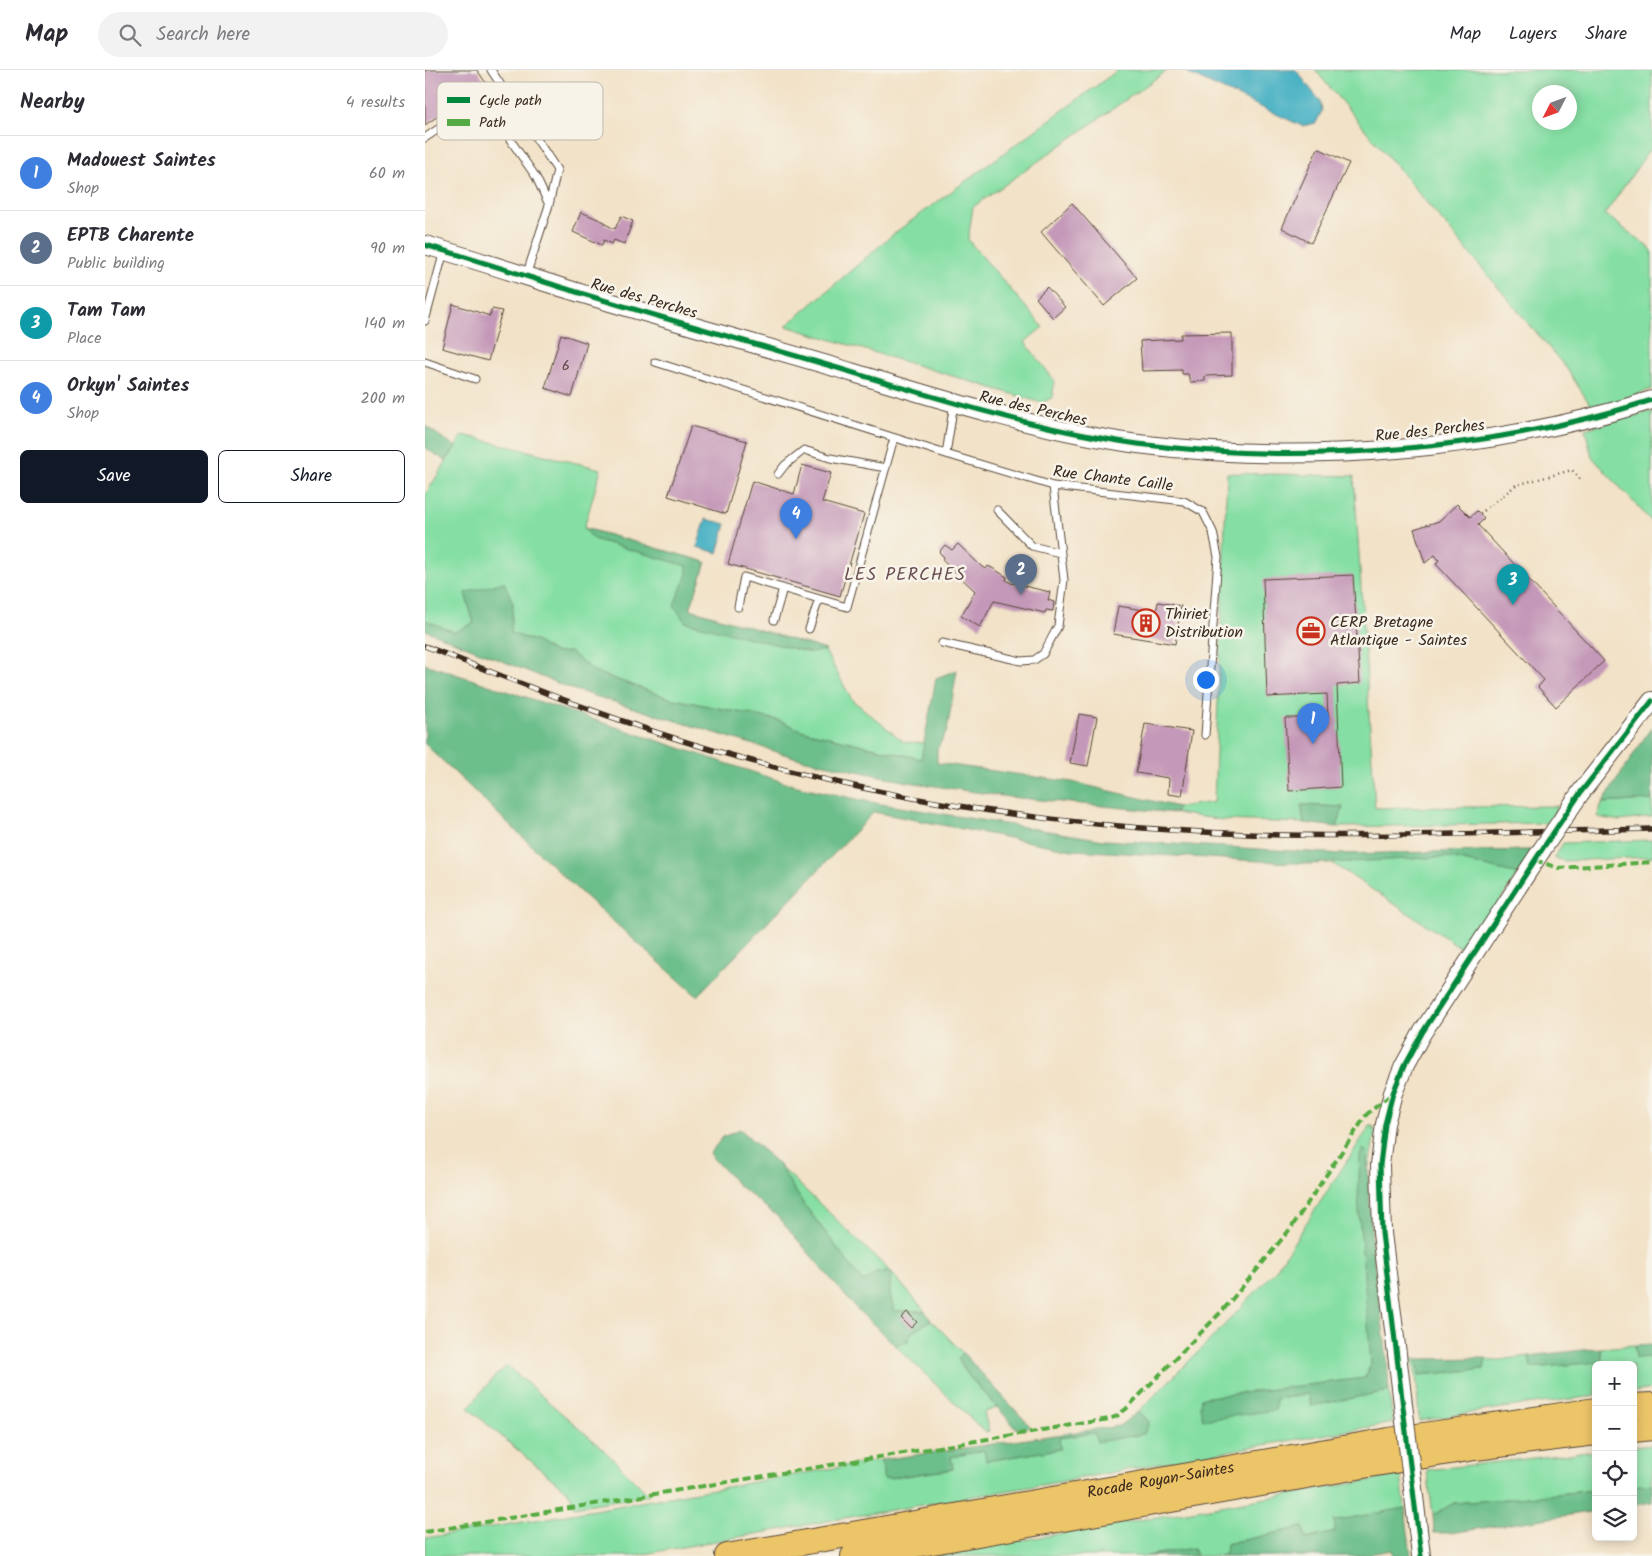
<!DOCTYPE html>
<meta charset="utf-8">
<style>
:root{--surface:#fff;--page:#f2f2f3;--text:#2b2b33;--muted:#7c7c81;--line:#e1e1e2;--accent:#111827}
body{margin:0;font-family:Kalam,sans-serif;background:var(--page);color:var(--text)}
.controls{position:absolute;right:15px;bottom:15px;display:grid;overflow:hidden;border-radius:8px;box-shadow:0 2px 12px #0003}
.controls button{width:45px;height:45px;display:grid;place-items:center;padding:0;border:0;border-bottom:1px solid var(--line);background:var(--surface);color:var(--text);font:25px sans-serif}
.compass{position:absolute;left:1107px;top:15px;width:45px;height:45px;border-radius:50%;background:var(--surface);box-shadow:0 2px 12px #0003;rotate:228deg}
.you{position:absolute;left:780px;top:609px;width:18px;height:18px;margin:-12px;border:4px solid #fff;border-radius:50%;background:#1a73e8;box-shadow:0 0 0 8px #1a73e833}
.badge{display:grid;place-items:center;width:32px;height:32px;border-radius:50%;background:var(--accent);color:#fff;font-size:16px;font-weight:700}
.pin{position:absolute;translate:-50% -41px;filter:drop-shadow(0 1px 2px #0008)}
.pin::after{content:'';position:absolute;top:26px;width:18px;height:15px;background:inherit;clip-path:polygon(0 0,100% 0,50% 100%)}
.list{margin:0;padding:0;list-style:none}
h2{display:flex;justify-content:space-between;align-items:center;height:65px;margin:0;padding:0 20px;font-size:21px}
h2 small{font-size:16px;font-weight:400;color:var(--muted)}
.list li{display:grid;grid-template-columns:32px 1fr auto;gap:15px;align-items:center;box-sizing:border-box;height:75px;padding:0 20px;border-top:1px solid var(--line)}
.list b{display:block;font-size:19px;white-space:nowrap}
.list p{margin:0;font-size:16px;white-space:nowrap;color:var(--muted)}
.list em{font-size:16px;font-style:normal;color:var(--muted)}
.actions{display:flex;gap:10px;padding:15px 20px}
.actions a{flex:1;padding:11px 0;border:1px solid var(--accent);border-radius:8px;text-align:center;font-size:18px;color:var(--accent)}
.actions .main{background:var(--accent);color:#fff}
.icon{flex:none;width:28px;height:28px;fill:none;stroke:currentColor;stroke-width:2;stroke-linecap:round;stroke-linejoin:round}
.map{position:relative;flex:none;width:1227px;height:1486px;overflow:hidden}
header{display:flex;align-items:center;gap:30px;box-sizing:border-box;height:70px;padding:0 25px;background:var(--surface);border-bottom:1px solid var(--line)}
header strong{font-size:24px}
nav{display:flex;gap:28px;margin-inline-start:auto;font-size:18px}
.search{width:350px;height:45px;background:var(--page);display:flex;align-items:center;gap:12px;box-sizing:border-box;padding:0 18px;border-radius:28px;color:var(--muted);font-size:19px}
main{display:flex}
aside{flex:1;background:var(--surface)}
.map>svg:first-child{display:block}
</style>
<header>
<strong>Map</strong>
<div class="search"><svg class="icon" aria-label="search" viewBox="0 0 24 24"><circle cx="10" cy="10" r="6"/><path d="M15 15l6 6"/></svg>Search here</div>
<nav><a>Map</a><a>Layers</a><a>Share</a></nav>
</header>
<main>
<aside>
<h2>Nearby<small>4 results</small></h2>
<ul class="list">
<li><span class="badge" style="background:#3f7fe0">1</span><div><b>Madouest Saintes</b><p>Shop</p></div><em>60 m</em></li>
<li><span class="badge" style="background:#5c6f8a">2</span><div><b>EPTB Charente</b><p>Public building</p></div><em>90 m</em></li>
<li><span class="badge" style="background:#0f9aa8">3</span><div><b>Tam Tam</b><p>Place</p></div><em>140 m</em></li>
<li><span class="badge" style="background:#3f7fe0">4</span><div><b>Orkyn' Saintes</b><p>Shop</p></div><em>200 m</em></li>
</ul>
<div class="actions"><a class="main">Save</a><a>Share</a></div>
</aside>
<div class="map">
<svg width="1227" height="1486" viewBox="0 0 1227 1486">
<rect width="100%" height="100%" fill="#f7f3e8"/>
<filter id="ink" filterUnits="userSpaceOnUse"><feTurbulence type="fractalNoise" baseFrequency=".02" numOctaves="2"/><feDisplacementMap in="SourceGraphic" scale="10" xChannelSelector="R" yChannelSelector="G"/><feConvolveMatrix kernelMatrix="1 2 1 2 8 2 1 2 1" color-interpolation-filters="sRGB"/></filter>
<filter id="wash" filterUnits="userSpaceOnUse"><feTurbulence type="fractalNoise" baseFrequency=".0096" numOctaves="4" result="noise"/><feDisplacementMap in="SourceGraphic" scale="20" xChannelSelector="R" yChannelSelector="G"/><feGaussianBlur stdDeviation="1.12" result="paint"/><feColorMatrix in="noise" values="0 0 0 0 0 0 0 0 0 0 0 0 0 0 0 0 0 1.4 0 .05"/><feComposite in="paint" operator="in"/></filter>
<g filter="url(#wash)">
<rect width="100%" height="100%" fill="#f2e2c7"/>
<path fill="#85dfa4" stroke="#608461" fill-rule="evenodd" d="M693,0H743L548,137L543,170L618,257L600,272L629,310L628,327L617,333L361,256L471,162Z
M890,0H1227V76L1180,144L1227,180V319L1168,339L1142,299ZM1114,22H1144V52H1114Z
M1227,341V452L1167,387L1160,359Z
M38,365L176,399L159,458L281,492L265,539L401,580L400,581L427,630L479,672L500,673L496,689L379,661L352,650L244,628L170,602L145,582L130,583L110,571L85,563L88,533L40,523L49,553L29,562L0,550V425Z
M802,403L929,406L950,738L1133,736L1123,753L912,757L918,737L877,735L879,753L798,750L750,743L753,737L789,732Z
M1227,730V747L1195,751L1172,747L1177,733Z
M1227,770V787L1139,791L1129,788L1138,773Z
M1109,780L1041,881L907,793L919,784Z
M945,1056H948L950,1062L943,1101L942,1082L946,1294L940,1308L776,1328L775,1337L850,1339V1329L884,1324L886,1335L964,1321L968,1353L809,1380L634,1412L419,1448L208,1486H0V1468L141,1445L455,1390L458,1397L459,1409L528,1399L526,1387L559,1380L562,1391L634,1379V1368L670,1363L672,1372L724,1352L714,1341L790,1265L850,1201Z
M353,1094L466,1202L500,1241H469L465,1224L452,1202L438,1212L378,1133Z
M506,1250L538,1283L533,1288L543,1305L572,1337L559,1343L564,1361L560,1362L470,1275L483,1271L486,1263Z
M1210,1275L1211,1288L1227,1287V1319L1208,1322V1295H1171V1326L1076,1338L994,1351L992,1313L988,1289H992L994,1305L1059,1299L1061,1288L1065,1291L1104,1286L1106,1298L1177,1291L1176,1278Z
M82,1296L177,1378L224,1425L149,1437L145,1424L43,1338L70,1306Z
M1227,1375V1414L1208,1416V1377Z
M1171,1381V1420L1083,1429L1029,1433L1008,1445L1002,1400Z
M976,1405L980,1438L909,1451L911,1462L880,1469L878,1457L801,1474L800,1484L793,1486H771L768,1478L721,1486H505Z"/>
<path fill="#6cbe8a" stroke="#547454" d="M0,356L31,377L21,391L0,378Z
M159,458L281,492L265,539L401,580L386,583L260,552L249,535L262,504V496L168,469Z
M79,512L88,533L86,563L110,571L130,583L145,582L170,602L244,628L352,650L379,661L496,689L511,608L532,600L522,661L512,679V693L647,712L753,737L750,743L584,727L483,712L372,688L147,619L0,560V550L29,562L49,553L40,523Z
M0,594L367,715L450,733L679,770L919,784L1109,780L1093,804L1021,787L885,794L647,780L449,742L272,926L152,819L0,674Z
M1227,656V730L1177,733Z
M876,735L918,737L912,757L879,753Z
M315,1059L353,1094L378,1133L438,1212L452,1202H466L465,1224L469,1241H500L506,1250L486,1263L483,1271L470,1275L430,1237L352,1146L313,1115L284,1084L298,1067Z
M938,1079L942,1082L947,1175L962,1289L964,1321L886,1336L883,1324L851,1329L850,1340L778,1350L775,1337L776,1328L940,1308L946,1294L933,1129L935,1085Z
M1227,1274V1287L1211,1288L1210,1275Z
M1176,1278L1177,1292L1106,1298L1104,1286Z
M538,1283L605,1356L599,1360L591,1358L543,1305L533,1288Z
M1061,1288L1059,1299L994,1305L992,1289Z
M714,1341L724,1352L719,1364L672,1372L669,1363L634,1368L635,1379L561,1391L559,1380L526,1387L528,1399L458,1409V1397L455,1390L694,1356Z
M1227,1414V1432L1208,1435V1416Z
M1171,1420V1441L1025,1463H1009L1008,1445L1029,1433L1083,1429Z
M980,1438L986,1486H968L967,1480L932,1486H793L800,1484L801,1474L878,1457L881,1469L910,1462L909,1451Z
M768,1478L771,1486H721Z"/>
<path fill="#45b0c3" stroke="#406d70" d="M763,0H871L895,31L897,41L891,53L877,56L764,4Z
M281,449L301,454L293,483L272,477Z"/>
<g id="blocks">
<path fill="#c498b8" d="M0,0H52L61,13L0,55Z
M893,78L924,93L886,173L857,158Z
M647,133L712,208L679,236L616,162Z
M156,142L180,152V154L190,159L196,146L208,151L199,174L189,170L187,174L179,170L177,175L148,162Z
M622,217L640,237L628,248L611,228Z
M28,234L65,246L67,239L77,241L63,291L17,278Z
M807,263V305L780,306V311L765,312L763,304H757V300L717,301L715,271L756,269V264Z
M136,264L162,273L147,327L120,318Z
M266,356L322,371L301,444L243,426Z
M377,395L406,403L397,432L439,444L415,526L303,494L327,411L369,424Z
M1032,434L1045,447L1052,441L1055,444L1059,449L1053,455L1179,591L1131,637L1113,617L1119,610L1011,494L1014,490L1010,485L1000,493L989,459L1014,451Z
M533,474L557,497L561,499L563,496L569,499L582,507L581,510L586,513L625,522L623,530L629,532L628,541L621,540L620,543L569,531L555,557L536,546L550,521L517,490L519,487L514,482L520,475L527,480Z
M928,505L935,613L912,615L916,717L864,721L860,648H903L902,624L842,627L838,509Z
M733,532L756,536L750,574L688,564L693,536L731,542Z
M654,644L672,647L663,696L645,693Z
M720,654L767,661L757,726L743,724L744,708L711,703Z
M482,1242L492,1252L486,1258L476,1248Z"/>
</g>
</g>
<g filter="url(#ink)">
<use href="#blocks" fill-opacity="0" stroke="#564637" stroke-width="1"/>
<g fill="none" stroke-linecap="round" stroke-linejoin="round">
<g stroke="#564637" stroke-width="9">
<path id="service" d="M66,0L132,100L124,135
M0,68L57,29L111,107L124,135L101,206
M0,251L19,181
M0,292L50,309
M230,292L521,384L529,333
M521,384L628,416L759,431L778,442L788,462L793,487L780,665
M353,404L360,395L379,380L405,388L461,398
M572,440L607,476L635,483
M313,537L319,507L422,537L469,368
M349,550L358,518
M384,559L394,529
M517,573L596,591L609,590L618,584L633,556L639,510L628,416"/>
</g>
<g stroke="#564637" stroke-width="20">
<path id="tertiary" d="M0,175C49,189 97,205 145,220C236,248 328,273 419,300C514,329 614,360 713,374C879,395 1068,381 1227,330
M1156,722L1227,631
M972,1284L957,1163L955,1095L960,1054L968,1023L979,996L997,963L1116,781
M993,1460L996,1486"/>
</g>
<g stroke="#564637" stroke-width="26">
<g id="trunk">
<path d="M1208,1336L1227,1335"/>
<path d="M1208,1360L1227,1358"/>
<path id="s1" d="M302,1486L964,1370L1171,1340"/>
<path d="M428,1486L944,1395L1050,1378L1171,1363"/>
</g>
</g>
<path stroke="#564637" stroke-width="2.5" stroke-dasharray="1 4" stroke-linecap="butt" d="M1055,444L1091,415L1147,400L1156,410"/>
<use href="#service" stroke="#fff" stroke-width="7"/>
<use href="#tertiary" stroke="#fff" stroke-width="18"/>
<use href="#trunk" stroke="#edc569" stroke-width="24"/>
<g stroke="#3b2a1e" stroke-width="5.5">
<path id="rail" d="M0,576C99,615 199,655 302,684C451,727 607,752 761,761C916,771 1072,762 1227,759"/>
</g>
<use href="#rail" stroke="#f7f3e8" stroke-width="4" stroke-dasharray="11" stroke-linecap="butt"/>
<g stroke="#564637" stroke-width="20" stroke-linecap="butt">
<path id="tertiary-bridge" d="M1116,781L1156,722
M972,1284L993,1460"/>
</g>
<use href="#tertiary-bridge" stroke="#fff" stroke-width="18"/>
<path stroke="#55ab43" stroke-width="4" stroke-dasharray="8 4" stroke-linecap="butt" d="M1110,790L1133,798L1227,792
M0,1462L684,1349L692,1346L701,1339L798,1240L830,1202L866,1158L942,1044L968,1023"/>
<g stroke="#f7f3e8" stroke-width="8">
<path id="cycleway" d="M0,175C49,189 97,205 145,220C236,248 328,273 419,300C514,329 614,360 713,374C879,395 1068,381 1227,330
M996,1486L957,1163L955,1095L960,1054L968,1023L979,996L997,963L1116,781L1156,722L1227,631"/>
</g>
<use href="#cycleway" stroke="#00873e" stroke-width="5"/>
</g>
</g>
<defs>
<g id="building-ring" transform="scale(1.4375)"><circle r="9.5" fill="#f7f3e8" stroke="#c8321e" stroke-width="1.5"/><path d="M-4-6H4V6H1V3H-1V6H-4ZM-2.5-4.3h1.7v1.8h-1.7ZM.8-4.3h1.7v1.8H.8ZM-2.5-1h1.7V.8h-1.7ZM.8-1h1.7V.8H.8Z" fill="#c8321e"/></g>
<g id="office-ring" transform="scale(1.4375)"><circle r="9.5" fill="#f7f3e8" stroke="#c8321e" stroke-width="1.5"/><path d="M-6-3h4V-5.5h4V-3h4V5H-6ZM-1-4.5V-3h2v-1.5ZM-6 0V1H6V0Z" fill="#c8321e"/></g>
</defs>
<g fill-rule="evenodd">
<use href="#building-ring" x="721" y="553"/>
<use href="#office-ring" x="886" y="561"/>
</g>
<g text-anchor="middle" dominant-baseline="central" stroke-width="5" stroke-linejoin="round" paint-order="stroke">
<g font-size="14" fill="#5d4644">
<text x="141" y="296">6</text>
</g>
<g font-size="16" fill="#3b2a1e" stroke="#f7f3e8">
<text transform="translate(219 229) rotate(16)">Rue des Perches</text>
<text transform="translate(608 339) rotate(13)">Rue des Perches</text>
<text transform="translate(1005 361) rotate(-6)">Rue des Perches</text>
<text transform="translate(688 409) rotate(7)">Rue Chante Caille</text>
<text stroke="none"><textPath href="#s1" startOffset="440">Rocade Royan-Saintes</textPath></text>
</g>
<g font-size="16" fill="#3b2a1e" stroke="#f7f3e8" text-anchor="start">
<text x="740" y="544">Thiriet<tspan x="740" dy="18">Distribution</tspan></text>
<text x="905" y="552">CERP Bretagne<tspan x="905" dy="18">Atlantique - Saintes</tspan></text>
</g>
<g font-size="18" letter-spacing="1" fill="#6b5054" stroke="#f7f3e8">
<text x="480" y="505">LES PERCHES</text>
</g>
</g>
<rect x="12" y="12" width="166" height="58" rx="8" fill="#f7f3e8" stroke="#bfb7ab" stroke-width="1"/>
<rect x="22" y="27" width="23" height="6" fill="#00873e"/>
<rect x="22" y="49" width="23" height="7" fill="#55ab43"/>
<g font-size="14" fill="#3b2a1e">
<text x="54" y="35">Cycle path</text>
<text x="54" y="57">Path</text>
</g>
</svg>
<div class="controls">
<button>+</button>
<button>−</button>
<button><svg class="icon" aria-label="locate" viewBox="0 0 24 24"><circle cx="12" cy="12" r="6"/><path d="M12 2v4M12 18v4M2 12h4M18 12h4"/></svg></button>
<button><svg class="icon" aria-label="layers" viewBox="0 0 24 24"><path d="M12 4l9 5-9 5-9-5zM3 14l9 5 9-5"/></svg></button>
</div>
<svg class="compass" viewBox="-18 -18 36 36"><path d="M0-13l5 13h-10z" fill="#e53935"/><path d="M0 13l5-13h-10z" fill="#7c7c81"/></svg>
<div class="you"></div>
<div class="pin badge" style="left:888px;top:674px;background:#3f7fe0">1</div>
<div class="pin badge" style="left:596px;top:525px;background:#5c6f8a">2</div>
<div class="pin badge" style="left:1088px;top:535px;background:#0f9aa8">3</div>
<div class="pin badge" style="left:371px;top:469px;background:#3f7fe0">4</div>
</div>
</main>
